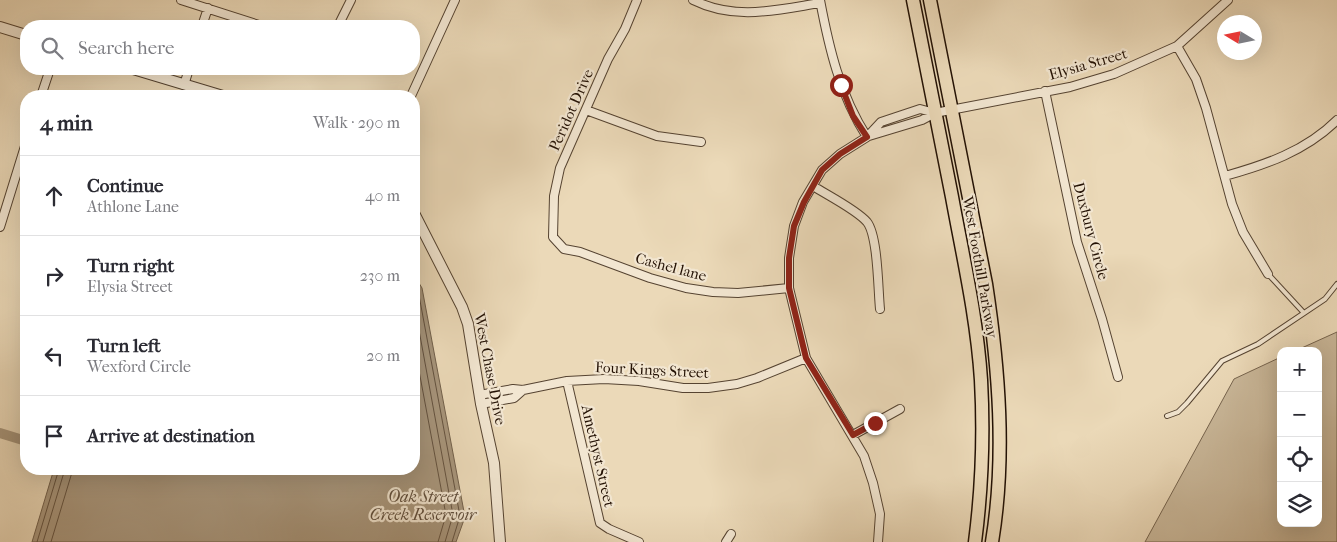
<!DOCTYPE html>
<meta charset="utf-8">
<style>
:root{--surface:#fff;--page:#f2f2f3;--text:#2b2b33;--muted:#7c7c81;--line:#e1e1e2}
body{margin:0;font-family:"IM FELL French Canon",serif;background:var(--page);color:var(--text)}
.controls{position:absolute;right:15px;bottom:15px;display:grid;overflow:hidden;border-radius:10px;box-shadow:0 5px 20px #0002}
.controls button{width:45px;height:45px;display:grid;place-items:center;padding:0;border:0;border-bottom:1px solid var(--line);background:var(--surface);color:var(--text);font:25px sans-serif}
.compass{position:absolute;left:1217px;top:15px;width:45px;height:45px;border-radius:50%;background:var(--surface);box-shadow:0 5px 20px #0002;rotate:280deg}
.stop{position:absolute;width:15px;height:15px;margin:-11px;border:4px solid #8f2418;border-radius:50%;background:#fff}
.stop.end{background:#8f2418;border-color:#fff;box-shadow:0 1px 5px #0008}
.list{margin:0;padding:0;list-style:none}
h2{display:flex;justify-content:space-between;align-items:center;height:65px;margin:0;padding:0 20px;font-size:21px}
h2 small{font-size:16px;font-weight:400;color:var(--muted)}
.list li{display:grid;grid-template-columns:32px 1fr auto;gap:15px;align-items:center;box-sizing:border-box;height:80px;padding:0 20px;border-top:1px solid var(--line)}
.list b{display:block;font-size:19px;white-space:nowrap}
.list p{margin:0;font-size:16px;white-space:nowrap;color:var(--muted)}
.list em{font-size:16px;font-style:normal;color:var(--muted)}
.icon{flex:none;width:28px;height:28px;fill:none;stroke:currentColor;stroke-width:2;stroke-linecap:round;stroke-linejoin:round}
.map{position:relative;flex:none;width:1337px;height:542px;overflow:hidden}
.search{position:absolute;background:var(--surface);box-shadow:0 5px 20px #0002;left:20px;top:20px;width:400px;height:55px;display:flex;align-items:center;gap:12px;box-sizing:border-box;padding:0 18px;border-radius:20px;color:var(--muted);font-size:19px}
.panel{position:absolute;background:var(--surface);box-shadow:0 5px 20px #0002;left:20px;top:90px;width:400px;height:385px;border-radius:20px}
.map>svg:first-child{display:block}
</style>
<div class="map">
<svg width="1337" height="542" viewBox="0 0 1337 542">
<rect width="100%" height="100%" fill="#ebd9b8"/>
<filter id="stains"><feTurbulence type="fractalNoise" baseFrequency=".004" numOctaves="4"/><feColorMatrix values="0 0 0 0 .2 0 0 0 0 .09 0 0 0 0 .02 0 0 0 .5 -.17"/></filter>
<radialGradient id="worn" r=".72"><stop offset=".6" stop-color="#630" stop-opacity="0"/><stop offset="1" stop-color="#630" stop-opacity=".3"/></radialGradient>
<path fill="#c9b799" stroke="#76644e" d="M1337,332V542H1145L1234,379L1281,357V523H1318V351H1295Z"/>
<path fill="#a7957b" stroke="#72604b" d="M414,275L422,288L465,517L456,542H32L54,469H414Z"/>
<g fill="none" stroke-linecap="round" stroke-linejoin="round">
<path stroke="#655340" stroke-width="1" d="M414,284L418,290L460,516L452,542
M414,303L453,515L445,542
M414,344L446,515L438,542
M37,542L59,469
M43,542L65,469
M51,542L73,469"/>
<path stroke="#a7957b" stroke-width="10" d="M0,433L26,441"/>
<g stroke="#554331" stroke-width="6">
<path id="service" d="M1268,274L1304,313
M1167,416L1178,412L1187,403L1222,361L1258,344L1325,299L1337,284"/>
</g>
<g stroke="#554331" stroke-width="10">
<path id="minor" d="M181,0L262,26
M637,0L625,29L608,59L560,168L554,196L553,237L564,249L580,252L650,278L686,288L713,292L738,293L789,288
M693,0C735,21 776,10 820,3
M820,0C829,48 840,95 867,137
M202,26L208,8
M338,26L351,0
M1177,46L1196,79L1206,108L1232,204L1243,232L1268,274
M184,85L189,69
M1045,91L1077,242L1102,319L1118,377
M41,96L50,69
M411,96L455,0
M586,110L657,136L701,142
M869,136L922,120L935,113L1070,87L1114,74L1177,46L1228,0
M1225,176C1265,165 1306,151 1337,120
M813,186C827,195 857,210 867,222C878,236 878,289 880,309
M0,227L26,143
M567,381L600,523L609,529L639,542
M479,395L513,389L523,390L567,381L604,379L639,381L683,388H708L737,384L757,378L806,358
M481,404L514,398L523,390
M853,435L900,409
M726,542L731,534
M878,542L880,514L873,483L864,456L806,358L789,288V258L794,226L803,202L822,170L840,154L867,137L881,122L920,109L935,113"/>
</g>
<g stroke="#554331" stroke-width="12">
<path id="tertiary" d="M0,27L26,35
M133,69L223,96
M414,213L462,307L468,324L481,404L494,463L500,542"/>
</g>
<g stroke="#231104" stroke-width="15">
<path id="primary" d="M913,0C926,66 939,131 952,197C963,257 977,318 981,380C984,434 982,488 975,542
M930,0L986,284C999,369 1006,457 992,542"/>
</g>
<use href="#service" stroke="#f2e6d1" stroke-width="4"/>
<use href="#minor" stroke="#f2e6d1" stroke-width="8"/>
<use href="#tertiary" stroke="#f2e6d1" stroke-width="10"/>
<use href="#primary" stroke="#ebd9b8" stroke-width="12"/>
</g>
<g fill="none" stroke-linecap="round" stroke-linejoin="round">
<path stroke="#8f2418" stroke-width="6" d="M841,85L853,116L867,137L840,154L822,170L804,202L794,226L789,258V288L806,358L853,435L875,423"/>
</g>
<g text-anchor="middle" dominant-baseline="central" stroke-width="4.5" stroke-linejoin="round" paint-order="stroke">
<g font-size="15" fill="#231104" stroke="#f2e6d1">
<text transform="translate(1088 64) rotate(-16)">Elysia Street</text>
<text transform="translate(571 110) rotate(-66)">Peridot Drive</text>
<text transform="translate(1091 231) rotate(75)">Duxbury Circle</text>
<text transform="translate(671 267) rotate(15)">Cashel lane</text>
<text transform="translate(980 267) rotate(80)">West Foothill Parkway</text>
<text transform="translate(490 369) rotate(79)">West Chase Drive</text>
<text transform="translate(652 370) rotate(3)">Four Kings Street</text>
<text transform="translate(598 456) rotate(77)">Amethyst Street</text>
</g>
<g font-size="16" font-style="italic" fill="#5e4c3a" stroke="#f2e6d1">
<text x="423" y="496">Oak Street<tspan x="423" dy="18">Creek Reservoir</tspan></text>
</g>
</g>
<rect width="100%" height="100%" filter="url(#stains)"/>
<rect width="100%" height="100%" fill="url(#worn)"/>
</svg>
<div class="controls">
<button>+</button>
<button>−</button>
<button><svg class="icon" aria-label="locate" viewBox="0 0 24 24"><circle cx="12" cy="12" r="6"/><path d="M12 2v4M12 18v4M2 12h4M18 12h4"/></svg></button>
<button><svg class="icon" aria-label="layers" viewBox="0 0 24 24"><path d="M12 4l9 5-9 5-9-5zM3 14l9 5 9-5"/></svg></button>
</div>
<svg class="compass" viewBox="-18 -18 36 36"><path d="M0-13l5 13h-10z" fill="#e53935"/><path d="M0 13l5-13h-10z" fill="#7c7c81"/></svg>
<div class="stop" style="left:841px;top:85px"></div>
<div class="stop end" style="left:875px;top:423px"></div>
<div class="search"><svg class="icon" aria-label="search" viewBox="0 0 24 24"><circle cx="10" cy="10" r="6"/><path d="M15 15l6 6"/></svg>Search here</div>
<section class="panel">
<h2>4 min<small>Walk · 290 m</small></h2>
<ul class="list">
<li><svg class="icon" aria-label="ahead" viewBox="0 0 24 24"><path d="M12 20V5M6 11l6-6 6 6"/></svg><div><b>Continue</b><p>Athlone Lane</p></div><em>40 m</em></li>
<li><svg class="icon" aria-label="right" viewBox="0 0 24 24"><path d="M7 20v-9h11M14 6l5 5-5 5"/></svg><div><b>Turn right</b><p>Elysia Street</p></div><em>230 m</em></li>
<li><svg class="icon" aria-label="left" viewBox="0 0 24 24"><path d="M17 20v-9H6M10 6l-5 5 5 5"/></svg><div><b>Turn left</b><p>Wexford Circle</p></div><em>20 m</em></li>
<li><svg class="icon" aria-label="arrive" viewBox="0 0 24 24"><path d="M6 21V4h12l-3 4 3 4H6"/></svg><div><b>Arrive at destination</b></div></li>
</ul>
</section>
</div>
